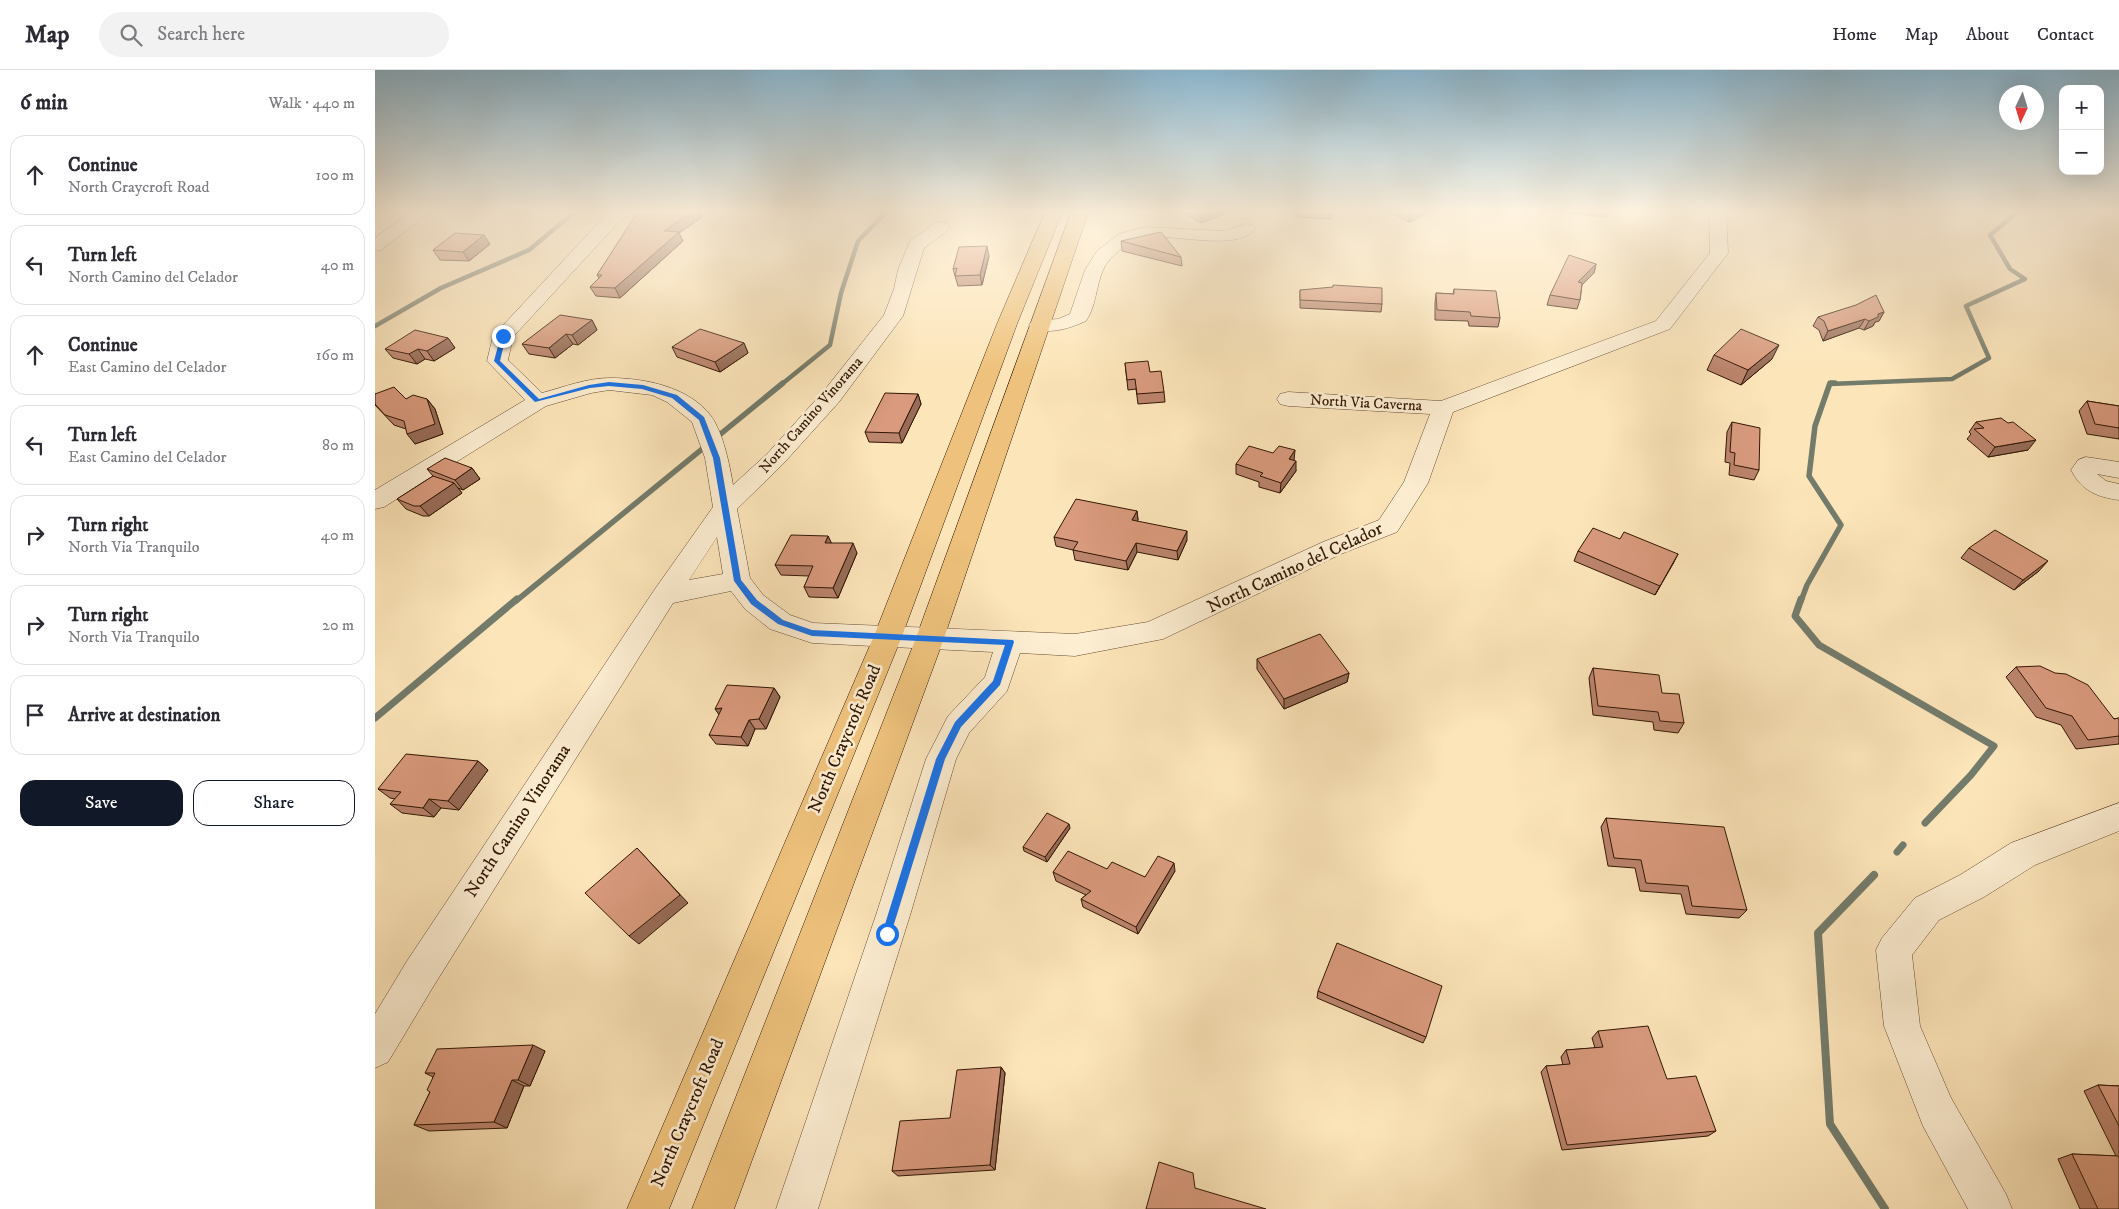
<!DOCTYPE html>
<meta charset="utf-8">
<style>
:root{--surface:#fff;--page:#f2f2f3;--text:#2b2b33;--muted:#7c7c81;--line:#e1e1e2;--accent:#111827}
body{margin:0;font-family:"IM FELL DW Pica",serif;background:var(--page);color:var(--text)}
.controls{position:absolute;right:15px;top:15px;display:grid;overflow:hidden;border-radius:10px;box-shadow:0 5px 20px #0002}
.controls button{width:45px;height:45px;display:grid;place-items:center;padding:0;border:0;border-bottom:1px solid var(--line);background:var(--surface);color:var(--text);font:25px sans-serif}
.compass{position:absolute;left:1624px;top:15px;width:45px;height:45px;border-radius:50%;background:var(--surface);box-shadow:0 5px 20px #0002;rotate:184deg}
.stop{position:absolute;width:15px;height:15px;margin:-11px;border:4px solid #1a73e8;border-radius:50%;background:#fff}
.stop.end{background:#1a73e8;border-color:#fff;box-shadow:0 1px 5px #0008}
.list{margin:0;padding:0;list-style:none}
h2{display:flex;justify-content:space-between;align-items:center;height:65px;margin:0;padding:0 20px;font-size:21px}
h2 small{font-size:16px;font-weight:400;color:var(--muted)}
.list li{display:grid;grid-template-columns:32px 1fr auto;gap:15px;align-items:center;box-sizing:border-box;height:80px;margin:0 10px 10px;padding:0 10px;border:1px solid var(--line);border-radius:15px}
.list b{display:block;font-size:19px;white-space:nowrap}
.list p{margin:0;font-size:16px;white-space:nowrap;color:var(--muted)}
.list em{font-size:16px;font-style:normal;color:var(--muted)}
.actions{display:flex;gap:10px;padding:15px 20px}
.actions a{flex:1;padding:11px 0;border:1px solid var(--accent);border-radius:15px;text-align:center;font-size:18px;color:var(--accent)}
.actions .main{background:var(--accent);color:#fff}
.icon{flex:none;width:28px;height:28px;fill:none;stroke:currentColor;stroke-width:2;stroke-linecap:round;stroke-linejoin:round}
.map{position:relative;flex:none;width:1744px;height:1139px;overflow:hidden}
header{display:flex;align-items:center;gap:30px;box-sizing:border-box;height:70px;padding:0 25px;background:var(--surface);border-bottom:1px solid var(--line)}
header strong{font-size:24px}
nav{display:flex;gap:28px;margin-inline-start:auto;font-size:18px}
.search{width:350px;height:45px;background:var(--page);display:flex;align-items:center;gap:12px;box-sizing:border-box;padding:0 18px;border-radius:28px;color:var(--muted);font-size:19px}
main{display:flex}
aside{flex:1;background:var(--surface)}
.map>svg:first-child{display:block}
</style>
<header>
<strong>Map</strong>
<div class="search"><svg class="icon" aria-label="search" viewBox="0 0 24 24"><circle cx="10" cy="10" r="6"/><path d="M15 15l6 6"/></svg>Search here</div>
<nav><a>Home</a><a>Map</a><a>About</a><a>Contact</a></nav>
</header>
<main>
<aside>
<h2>6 min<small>Walk · 440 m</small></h2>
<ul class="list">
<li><svg class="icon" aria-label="ahead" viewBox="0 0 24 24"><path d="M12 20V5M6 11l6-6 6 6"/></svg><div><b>Continue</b><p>North Craycroft Road</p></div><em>100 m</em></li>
<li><svg class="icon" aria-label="left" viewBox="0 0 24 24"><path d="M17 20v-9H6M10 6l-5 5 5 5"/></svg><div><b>Turn left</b><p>North Camino del Celador</p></div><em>40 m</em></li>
<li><svg class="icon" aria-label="ahead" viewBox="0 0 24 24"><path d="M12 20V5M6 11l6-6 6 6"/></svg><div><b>Continue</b><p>East Camino del Celador</p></div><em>160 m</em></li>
<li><svg class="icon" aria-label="left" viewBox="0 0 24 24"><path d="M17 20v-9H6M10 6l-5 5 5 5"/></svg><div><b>Turn left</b><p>East Camino del Celador</p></div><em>80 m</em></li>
<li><svg class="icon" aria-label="right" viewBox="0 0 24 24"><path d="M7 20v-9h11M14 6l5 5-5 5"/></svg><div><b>Turn right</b><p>North Via Tranquilo</p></div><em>40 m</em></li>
<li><svg class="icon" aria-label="right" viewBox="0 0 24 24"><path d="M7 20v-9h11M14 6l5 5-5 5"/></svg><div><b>Turn right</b><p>North Via Tranquilo</p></div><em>20 m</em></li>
<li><svg class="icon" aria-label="arrive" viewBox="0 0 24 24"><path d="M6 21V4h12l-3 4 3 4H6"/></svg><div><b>Arrive at destination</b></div></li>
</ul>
<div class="actions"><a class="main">Save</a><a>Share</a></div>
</aside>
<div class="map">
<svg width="1744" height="1139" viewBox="0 0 1744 1139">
<rect width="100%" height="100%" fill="#fce5b9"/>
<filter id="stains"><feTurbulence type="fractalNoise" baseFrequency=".004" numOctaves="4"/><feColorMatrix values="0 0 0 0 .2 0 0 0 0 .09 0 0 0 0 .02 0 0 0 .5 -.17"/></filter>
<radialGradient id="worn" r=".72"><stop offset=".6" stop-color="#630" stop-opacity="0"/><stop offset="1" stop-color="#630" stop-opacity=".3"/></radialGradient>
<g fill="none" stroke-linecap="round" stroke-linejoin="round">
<path stroke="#737b6b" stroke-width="4.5" d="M0,256L66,218L154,180L202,140
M407,314L455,275L466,223L483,171L513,140
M1455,314L1577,309L1614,288L1591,236L1650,209L1635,199L1615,165L1645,140"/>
<path stroke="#737b6b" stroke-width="5.5" d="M141,531L408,313
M1426,531L1432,515L1466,455L1434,406L1440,356L1455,313H1460"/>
<path stroke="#737b6b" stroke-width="7" d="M1426,529L1420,546L1444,575L1619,676L1596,705L1550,753
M0,648L142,529
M1522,782L1528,775"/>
<path stroke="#737b6b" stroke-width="8" d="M1499,805L1443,863L1455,1054L1510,1139"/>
<g stroke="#644a30" stroke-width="1">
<path id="minor" d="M39,140H58L6,180L0,181V168Z
M239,140H258L241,155L138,267L133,290L167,323C189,317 212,308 235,308C270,308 314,317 336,346C348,362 355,396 358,415L392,384L448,322L509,245L519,219L523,200L535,171L560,153L566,152L572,153L575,157L572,161L549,178L528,246L464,332L408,394L362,439L375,508L388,525L415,545L438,553L700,564L773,552L948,472L1004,450L1029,412L1055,344L913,336L905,334L902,329L905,324L913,322L1066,331L1281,251L1335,183L1334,140H1351L1353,183L1295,259L1078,342L1053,413L1022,462L966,484L788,569L700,586L645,583L632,621L594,663L581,689L536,842L443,1139H401L502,842L551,689L573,646L610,607L618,582L437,573L395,559L370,539L356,521L298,533L58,917L13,992L0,998V944L32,891L280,519L338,437L330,388L317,352L292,332L277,325L234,320L216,323L171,336L9,437L0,439V420L150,330L112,291L118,266L229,147ZM342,467L348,504L314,510Z
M871,154L877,155L880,159C863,183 794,162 768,168C756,171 745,179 736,188C720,204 724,233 711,251C693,259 677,264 657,259L654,255L657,251L683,249L695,244L710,200L722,181L744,164L769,157L850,161Z
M1711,387L1744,392V408L1722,404L1731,411L1744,414V430C1722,427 1707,421 1696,400L1703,390Z
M1744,733V761L1660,795L1609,827L1564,850L1537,885L1545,956L1576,1028L1631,1124L1637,1139H1593L1548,1056L1509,956L1501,880L1507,868L1540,828L1585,805L1636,773Z"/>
</g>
<g stroke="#311603" stroke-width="1">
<path id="major" d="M671,140H688L642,254L527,566L294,1139H252L499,566L622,254Z
M697,140H714L569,568L359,1139H317L541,568Z"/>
</g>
<use href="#minor" fill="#fdeed2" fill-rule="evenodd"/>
<use href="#major" fill="#eec27c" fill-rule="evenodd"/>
</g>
<path fill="#bb846c" stroke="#311603" d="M266,140H324L327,147L304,163L308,171L245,228L221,226L215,217L224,208L222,205Z
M805,140H850L851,143L826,153Z
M922,140H957L956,149L922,147Z
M1011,140H1060L1034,152Z
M1172,140H1234L1232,147L1172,141Z
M746,171L806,187L807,196L747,181Z
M115,174L94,191L65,190L58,180Z
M614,186L607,215L583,216L578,199Z
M1221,194L1219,203L1207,215L1205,230L1202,239L1172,235L1175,225Z
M1079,219L1125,248L1123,257L1094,256L1093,251L1060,250V233L1061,223L1078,224Z
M925,220L1007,234L1006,242L925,238Z
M1509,242L1504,251L1500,252L1498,256L1489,260L1484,258L1448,271L1444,260L1438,256L1443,247Z
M217,250L222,260L203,275L198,274L180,288L154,284L147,274Z
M73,268L80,278L59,291L50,289L42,294L18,288L10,279Z
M369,273L373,283L345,302L302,287L297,277Z
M1339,285L1397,289L1366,315L1332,300Z
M750,293L775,302L789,322L790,332L763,334L761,319L753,320Z
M0,324L31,329H52L60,339L68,364L40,374L31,359L19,355L0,335Z
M543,324L546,334L527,373L494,372L490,362Z
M1712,331L1744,336V369L1712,364L1704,341Z
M1357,352L1384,400L1379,410L1354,405L1355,393L1350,392L1352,362Z
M1601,352L1653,380L1613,387L1592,369L1596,364L1594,362Z
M919,391L921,401L905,423L884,417V412L861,404V394Z
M97,398L105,409L88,420L83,418L87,423L54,446H48L31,439L22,429L58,406L52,399Z
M762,441L763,450L762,451L812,470L803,490L762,482L753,500L700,490L698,480L681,476L679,467Z
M453,466L456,473L482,483L463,528L434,527L429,517L434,506L406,505L400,495Z
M1594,478L1664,501L1639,520L1586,488Z
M1203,481L1303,484L1280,525L1199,491Z
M882,589L974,603L972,612L909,639L882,599Z
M1641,597L1739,649L1744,648V674L1701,679L1686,655L1661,647L1631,607Z
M1218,598L1287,623L1309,653L1303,663L1279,660L1278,652L1218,645L1214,608Z
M399,618L405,627L391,659H380L373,676L341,674L334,665Z
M103,691L113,700L84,740L66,738L59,747L27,743L15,734L20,729L15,728L3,719Z
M1231,748L1372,840L1364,848L1311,844L1306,824L1265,821L1260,798L1233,796L1226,757Z
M695,758L672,792L649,781L648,777Z
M732,799L770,807L800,801L763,864L708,837L706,829L711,825L681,811L678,802Z
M943,921L1051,967L1048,973L942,928Z
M1223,961L1292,1009L1341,1061L1333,1066L1187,1080L1166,1002L1171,996L1188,995L1186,987L1191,980L1220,978L1217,968Z
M170,981L155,1016H149L132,1058L54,1061L39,1055L55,1022L58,1007L50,1003Z
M626,997L630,1003L620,1100L523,1106L517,1101L575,1048Z
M1723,1015L1744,1016V1139H1705L1683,1089L1697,1084L1741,1086L1709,1021Z"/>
<path fill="#986c58" stroke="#311603" d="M320,140H324L327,147L304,163L308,171L245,228L240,218L289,161Z
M834,140H850L851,143L826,153V143Z
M1040,140H1060L1034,152L1035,142Z
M109,165L115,174L94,191L88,182Z
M612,176L614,186L607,215L605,205Z
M1221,194L1219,203L1200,222L1203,212Z
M1509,242L1504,251L1500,252L1498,256L1489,260L1494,251L1503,244Z
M1490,249L1484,258L1448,271L1453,261Z
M217,250L222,260L203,275L197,265Z
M191,264L198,274L180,288L174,278Z
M73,268L80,278L59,291L52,281Z
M369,273L373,283L345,302L340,292Z
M1404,275L1397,289L1366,315L1373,300Z
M43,279L50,289L42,294L34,284Z
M543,324L546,334L527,373L524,363Z
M52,329L60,339L68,364L40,374L32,364Z
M1661,370L1653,380L1613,387L1620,377Z
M920,380L919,391L914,389Z
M921,391V401L905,423L906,413Z
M97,398L105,409L88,420L80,410Z
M79,413L87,423L54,446L45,436Z
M762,441L763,450L758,460L757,450Z
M812,461V470L803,490L802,481Z
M453,466L458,476L450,473Z
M478,473L482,483L463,528L458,518Z
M761,473L762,482L753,500L751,491Z
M1303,484L1298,494L1280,525L1285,516Z
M1673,491L1664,501L1639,520L1648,510Z
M974,603L972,612L909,639V629Z
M399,618L405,627L391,659L384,649Z
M347,638V649L340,639Z
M374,650L380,659L373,676L366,667Z
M103,691L113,700L84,740L73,731Z
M54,729L66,738L59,747L48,738Z
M694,754L695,758L672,792L670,787Z
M262,778L313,833L264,874L254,866Z
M799,793L800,801L763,864L761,857Z
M158,975L170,981L155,1016L143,1010Z
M626,997L630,1003L620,1100L615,1095Z
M137,1010L149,1016L132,1058L119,1052Z"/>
<path fill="#d99a7d" stroke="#311603" d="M266,140H320L289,161L304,162L240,218L215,217L227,205H222L260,146Z
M820,140H834L826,143Z
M1031,140H1040L1035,142Z
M786,162L806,187L746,171Z
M80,163L109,165L88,182L58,180Z
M612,176L605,205L580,206L582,198L578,199L584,177Z
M1194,185L1221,194L1203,212L1207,213L1205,230L1175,225Z
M958,215L1007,218V234L925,230V220L958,217Z
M1079,219L1121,221L1125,248L1096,246L1095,242L1062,240L1061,223L1079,224Z
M1501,225L1509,242L1503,244V247L1494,251L1490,249L1453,261L1449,251L1443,247L1481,235Z
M185,245L217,250L197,265L191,264L174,278L147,274Z
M325,259L369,273L340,292L297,277Z
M1366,259L1404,275L1373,300L1339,285Z
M40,260L73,268L52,281L43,279L34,284L10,279Z
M773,291L775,302L786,301L789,322L762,324L760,309L752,310L750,293Z
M19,317L31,329L38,325L52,329L60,354L32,364L29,351L10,345L0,334V324Z
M510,323L543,324L524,363L490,362Z
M1712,331L1744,336V358L1720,354Z
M1626,348L1633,353L1638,352L1661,370L1620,377L1599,359L1609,358L1601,352Z
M1357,352L1385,358L1384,400L1359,395L1360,383L1355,382Z
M874,376L898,383L904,376L920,380L914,389L921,391L906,413L885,406L888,403L861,394Z
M70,388L97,398L80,410L52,399Z
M58,406L79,413L45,436H39L22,429Z
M701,429L762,441L757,450L812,461L802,481L761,473L751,491L698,480L703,472L679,467Z
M1218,458L1245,469L1249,462L1303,484L1285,516L1203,481Z
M1620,460L1673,491L1648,510L1594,478Z
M416,465L453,466L450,473H478L458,518L429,517L438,496L400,495Z
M945,564L974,603L909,629L882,589Z
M1665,596L1680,603L1691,604L1713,615L1739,649L1744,648V666L1713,670L1697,646L1671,638L1641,597Z
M1218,598L1284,605L1287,623L1304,624L1309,653L1285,651L1283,642L1223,636Z
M352,615L399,618L384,649L374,650L366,667L334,665L347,638L340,639Z
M31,684L103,691L73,731L54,729L48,738L15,734L26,722L3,719Z
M672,743L694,754L670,787L648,777Z
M1231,748L1349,757L1372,840L1317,836L1313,816L1271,813L1266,790L1239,788Z
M262,778L305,825L254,866L210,823Z
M693,781L732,799L737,792L770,807L783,786L799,793L761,857L706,829L716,821L678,802Z
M962,873L1067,916L1051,967L943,921Z
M1273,956L1292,1009L1321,1006L1341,1061L1192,1075L1171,996L1195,994L1191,980L1228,977L1223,961Z
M158,975L143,1010H137L119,1052L39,1055L55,1022L52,1020L60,1003H50L62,979Z
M626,997L615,1095L517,1101L525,1051L575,1048L582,1000Z
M1723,1015L1744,1016V1056Z
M1697,1084L1744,1086V1139H1723Z
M784,1092L818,1103L820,1118L891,1139H771Z"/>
<linearGradient id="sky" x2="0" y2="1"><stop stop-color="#8bb8d2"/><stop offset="0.47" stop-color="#fef3e0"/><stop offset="1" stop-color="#fef3e0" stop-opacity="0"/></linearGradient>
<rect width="1744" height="300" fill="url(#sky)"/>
<path fill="#1a73e8" d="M126,265L131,266L125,291L164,329L214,315L234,312L268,315L302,325L329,347L345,388L366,510L382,530L408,550L437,560L638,570L639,572L625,615L586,657L570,689L515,867L512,869L507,864L561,689L580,652L618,611L630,575L437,566L403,554L376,534L359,511L338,388L324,350L297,328L267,319L234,316L215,318L160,332L119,291Z"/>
<g text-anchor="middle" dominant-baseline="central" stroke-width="5" stroke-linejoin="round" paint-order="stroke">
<g font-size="15" fill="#311603" stroke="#fdeed2">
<text transform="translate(991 333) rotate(3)">North Via Caverna</text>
<text transform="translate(436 345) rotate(-49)">North Camino Vinorama</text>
</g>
<g font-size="18" fill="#311603" stroke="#fdeed2">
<text transform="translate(920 498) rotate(-25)">North Camino del Celador</text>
<text transform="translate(470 669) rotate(-67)">North Craycroft Road</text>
<text transform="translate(143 751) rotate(-57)">North Camino Vinorama</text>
<text transform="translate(313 1043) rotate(-67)">North Craycroft Road</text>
</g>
</g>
<rect width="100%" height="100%" filter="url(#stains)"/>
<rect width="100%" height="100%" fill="url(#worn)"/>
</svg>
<div class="controls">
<button>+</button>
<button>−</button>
</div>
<svg class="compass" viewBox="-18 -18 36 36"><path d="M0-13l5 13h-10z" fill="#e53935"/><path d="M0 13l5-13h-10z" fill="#7c7c81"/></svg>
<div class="stop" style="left:512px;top:864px"></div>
<div class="stop end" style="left:128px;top:266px"></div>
</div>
</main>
